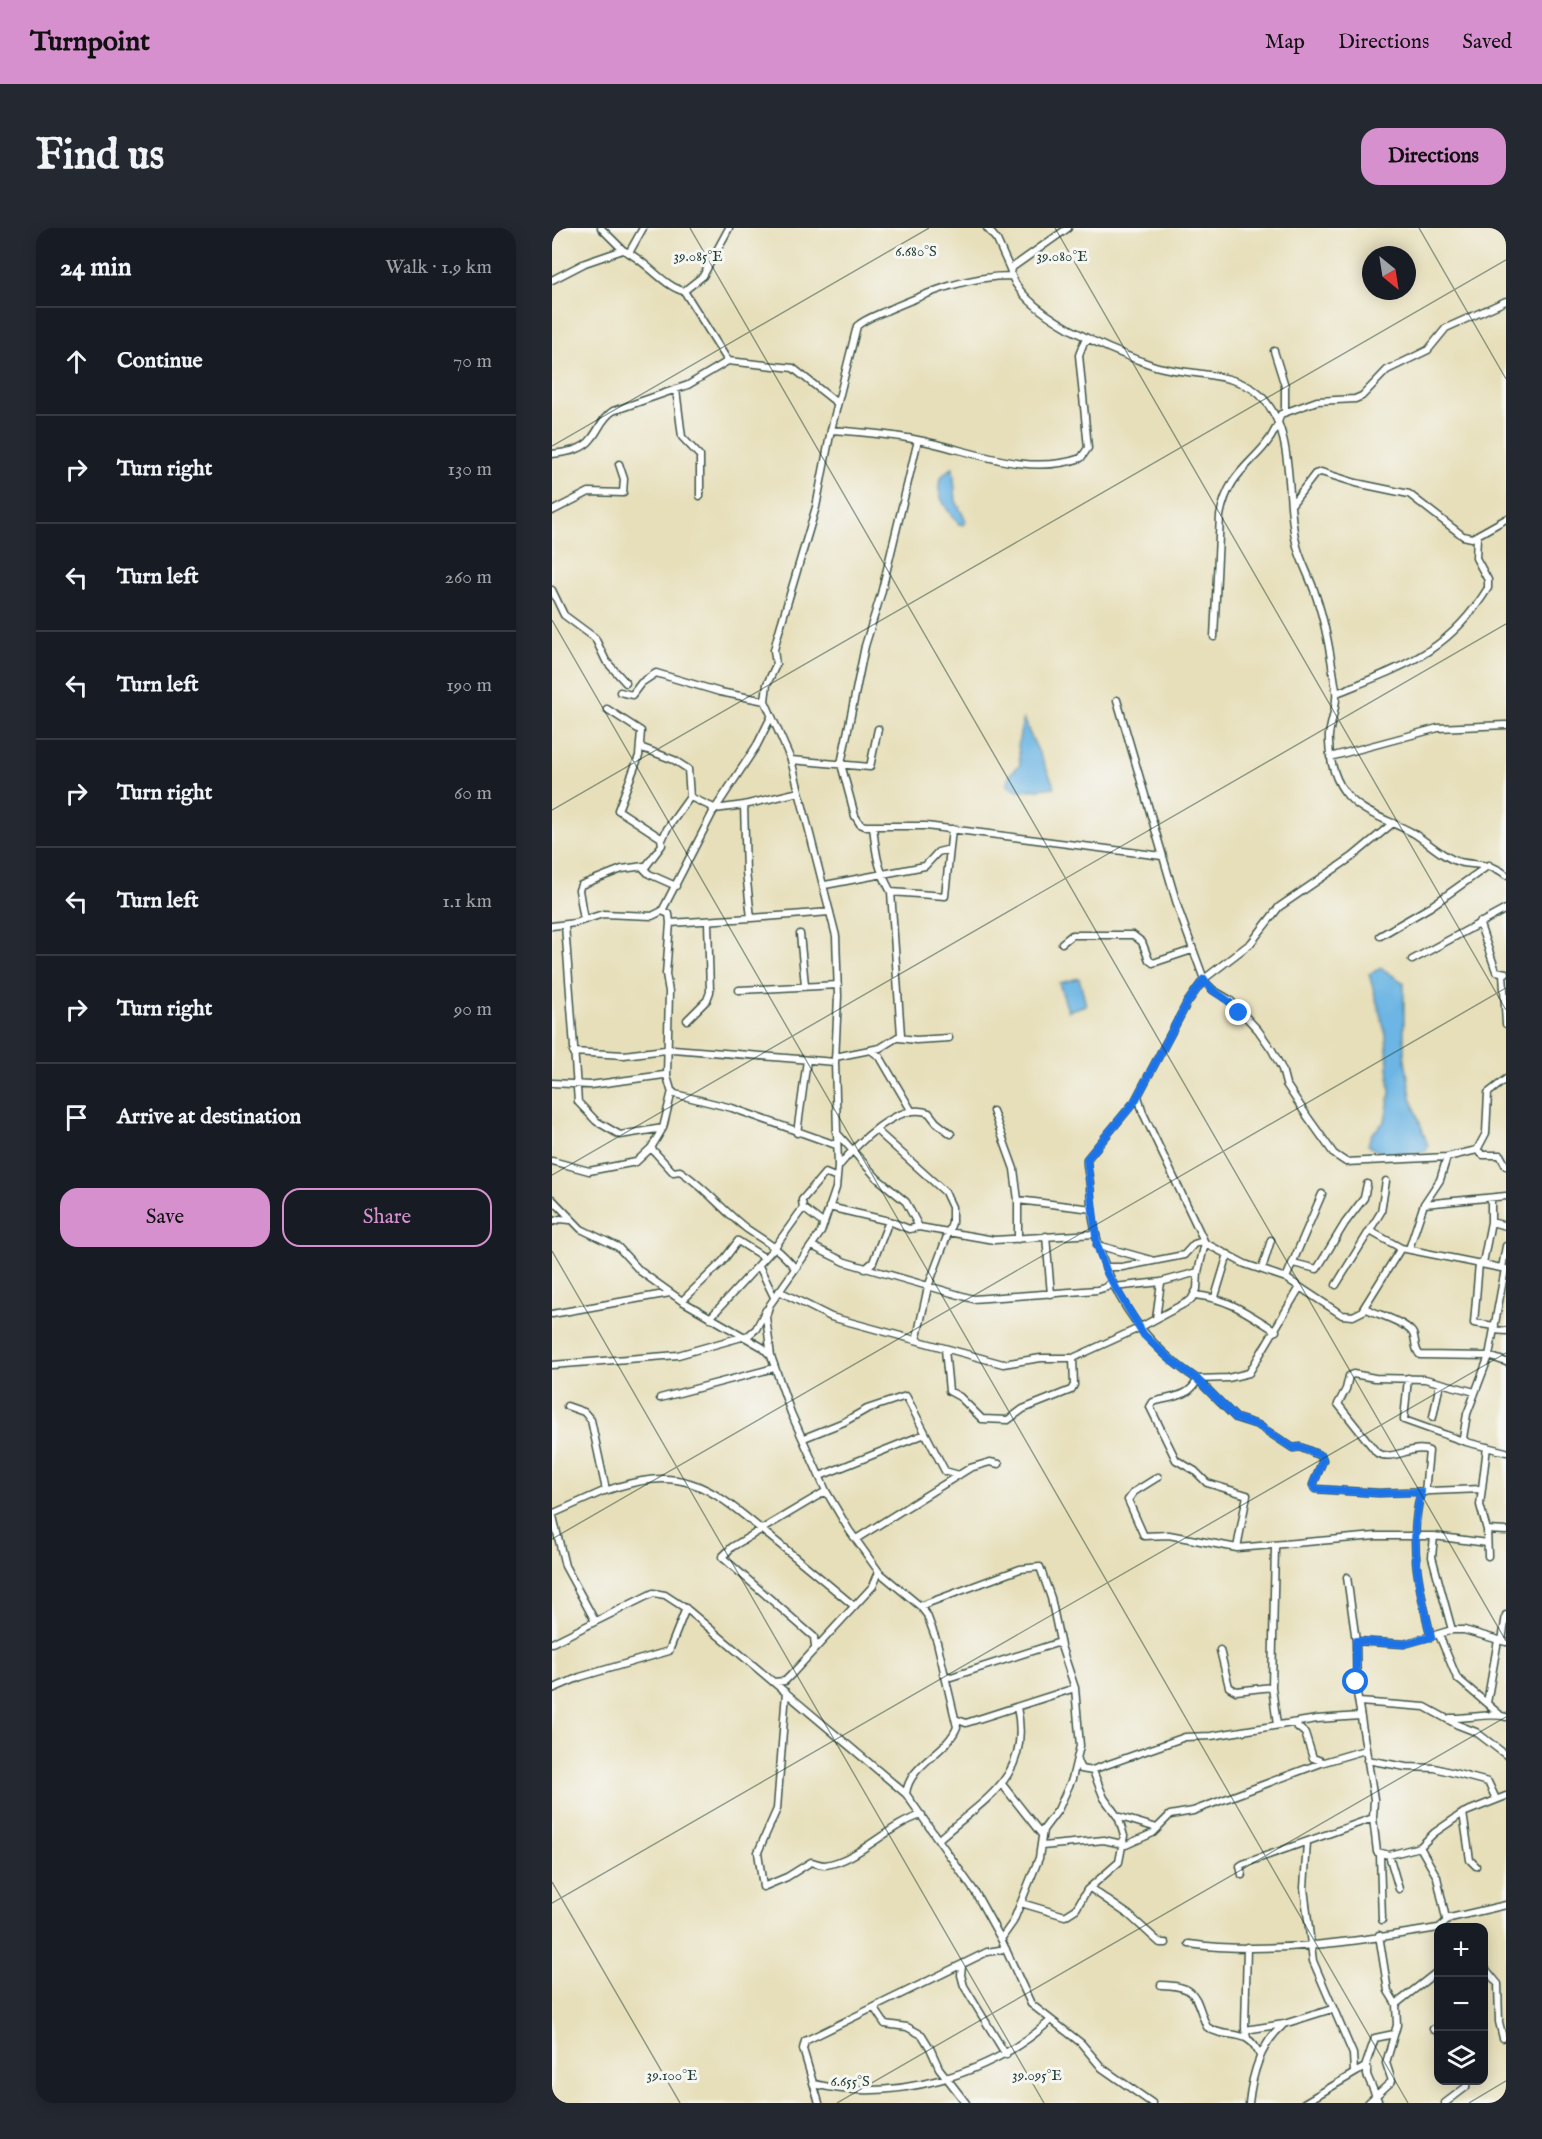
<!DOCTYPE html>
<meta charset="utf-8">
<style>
:root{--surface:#171b24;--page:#242831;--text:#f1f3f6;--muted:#9ea1a6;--line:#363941;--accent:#d690ce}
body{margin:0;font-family:"IM FELL English",serif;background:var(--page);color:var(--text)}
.controls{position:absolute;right:18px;bottom:18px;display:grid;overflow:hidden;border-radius:12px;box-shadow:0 3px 15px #0003}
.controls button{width:54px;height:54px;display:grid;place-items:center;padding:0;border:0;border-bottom:2px solid var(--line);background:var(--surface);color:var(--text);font:30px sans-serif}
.compass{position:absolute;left:810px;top:18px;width:54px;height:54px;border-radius:50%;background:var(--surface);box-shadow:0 3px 15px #0003;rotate:150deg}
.stop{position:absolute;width:18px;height:18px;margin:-14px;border:4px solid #1a73e8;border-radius:50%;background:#fff}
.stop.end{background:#1a73e8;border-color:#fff;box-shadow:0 2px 6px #0008}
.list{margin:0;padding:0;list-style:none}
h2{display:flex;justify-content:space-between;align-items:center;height:78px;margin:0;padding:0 24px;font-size:26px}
h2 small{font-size:20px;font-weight:400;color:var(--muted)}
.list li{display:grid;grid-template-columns:39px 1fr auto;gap:18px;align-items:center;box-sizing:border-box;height:108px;padding:0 24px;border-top:2px solid var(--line)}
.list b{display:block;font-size:22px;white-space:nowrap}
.list em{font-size:20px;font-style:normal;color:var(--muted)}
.actions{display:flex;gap:12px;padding:18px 24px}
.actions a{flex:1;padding:14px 0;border:2px solid var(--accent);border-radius:18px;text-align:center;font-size:21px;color:var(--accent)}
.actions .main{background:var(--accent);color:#111}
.icon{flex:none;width:33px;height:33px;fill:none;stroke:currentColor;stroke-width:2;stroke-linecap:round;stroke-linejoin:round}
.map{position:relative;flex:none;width:954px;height:1875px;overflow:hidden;border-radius:18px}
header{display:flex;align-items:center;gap:36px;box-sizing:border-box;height:84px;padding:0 30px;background:var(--accent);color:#111}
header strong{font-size:28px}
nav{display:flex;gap:33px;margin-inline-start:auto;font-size:21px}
.intro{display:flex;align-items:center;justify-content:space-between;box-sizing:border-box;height:144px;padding:0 36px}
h1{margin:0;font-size:42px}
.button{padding:15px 27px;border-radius:18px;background:var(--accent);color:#111;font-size:21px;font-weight:700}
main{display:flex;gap:36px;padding:0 36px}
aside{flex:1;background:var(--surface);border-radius:18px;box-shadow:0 3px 15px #0003}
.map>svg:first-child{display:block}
</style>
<header>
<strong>Turnpoint</strong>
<nav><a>Map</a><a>Directions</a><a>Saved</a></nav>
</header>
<div class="intro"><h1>Find us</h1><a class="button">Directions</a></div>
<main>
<aside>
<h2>24 min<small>Walk · 1.9 km</small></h2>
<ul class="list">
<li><svg class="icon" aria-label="ahead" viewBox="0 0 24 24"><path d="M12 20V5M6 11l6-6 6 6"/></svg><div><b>Continue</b></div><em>70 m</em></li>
<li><svg class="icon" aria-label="right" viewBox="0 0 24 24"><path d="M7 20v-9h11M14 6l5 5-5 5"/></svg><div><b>Turn right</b></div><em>130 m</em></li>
<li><svg class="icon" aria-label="left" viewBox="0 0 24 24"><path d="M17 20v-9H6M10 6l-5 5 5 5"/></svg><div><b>Turn left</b></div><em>260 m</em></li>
<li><svg class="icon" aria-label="left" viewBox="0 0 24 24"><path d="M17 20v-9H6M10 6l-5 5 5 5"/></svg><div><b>Turn left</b></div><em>190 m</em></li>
<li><svg class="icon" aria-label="right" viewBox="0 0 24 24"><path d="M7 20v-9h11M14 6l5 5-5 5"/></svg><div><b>Turn right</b></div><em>60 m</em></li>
<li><svg class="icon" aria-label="left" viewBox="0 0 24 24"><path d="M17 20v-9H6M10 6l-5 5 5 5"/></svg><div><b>Turn left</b></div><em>1.1 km</em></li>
<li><svg class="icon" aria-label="right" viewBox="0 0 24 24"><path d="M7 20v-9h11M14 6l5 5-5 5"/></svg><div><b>Turn right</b></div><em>90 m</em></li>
<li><svg class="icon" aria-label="arrive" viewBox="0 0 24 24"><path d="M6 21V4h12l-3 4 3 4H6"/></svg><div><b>Arrive at destination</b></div></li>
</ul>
<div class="actions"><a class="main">Save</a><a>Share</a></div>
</aside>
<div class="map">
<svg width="954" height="1875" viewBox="0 0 954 1875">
<rect width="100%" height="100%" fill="#f6f6f2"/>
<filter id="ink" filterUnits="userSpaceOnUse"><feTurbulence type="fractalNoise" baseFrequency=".0167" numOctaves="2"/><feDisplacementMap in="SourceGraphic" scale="12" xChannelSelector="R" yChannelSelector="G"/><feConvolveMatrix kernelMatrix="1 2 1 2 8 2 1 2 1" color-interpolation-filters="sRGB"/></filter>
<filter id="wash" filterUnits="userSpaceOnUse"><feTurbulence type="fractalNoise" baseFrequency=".008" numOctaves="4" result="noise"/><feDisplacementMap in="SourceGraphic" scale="24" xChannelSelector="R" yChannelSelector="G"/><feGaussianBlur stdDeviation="1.35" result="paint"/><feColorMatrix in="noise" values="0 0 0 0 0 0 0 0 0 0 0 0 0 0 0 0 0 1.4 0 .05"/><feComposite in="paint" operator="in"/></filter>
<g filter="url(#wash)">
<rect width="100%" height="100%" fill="#e7dfba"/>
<path fill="#6cb5e4" stroke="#46798c" stroke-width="1.5" d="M401,240L404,273L414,293L412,297L407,296C393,281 373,253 401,240Z
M471,491L503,559L468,563L455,557L458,546L468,537L466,516Z
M829,740L852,755V825L859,869L876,918L874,923C857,927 829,930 816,917L819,907L833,893L838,866L834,807L817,746Z
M527,750L534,777L516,783L507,755Z"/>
</g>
<g filter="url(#ink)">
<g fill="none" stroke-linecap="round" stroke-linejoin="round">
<g stroke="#3d5548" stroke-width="9">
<path id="minor" d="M49,0L71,22
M435,0L445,12L458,41
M516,0L458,41C465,85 562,124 600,137C631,148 682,142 708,167C746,204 732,272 745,318C749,334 758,349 763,365C774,396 779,430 784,462C786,477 779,492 777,507C776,525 781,548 792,563C807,585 838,592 861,605C876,614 890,629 907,634C924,638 939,634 954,647
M77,25L91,0
M0,52L33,35L71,22C93,31 112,59 132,63L151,48L177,0
M132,63L176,133L241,140L285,175
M722,123L733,158V182
M124,161L130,209L148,228V268
M279,202C308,204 337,206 366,212C418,222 475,249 529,230L536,220L527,127L532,114L538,111
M366,212L329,366L313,418L289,536L303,588L308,596L313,598H374L610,628
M0,226C14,224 31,223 40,210C48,200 50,190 61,183L136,157L176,133
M740,276L763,246L769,244L804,255L857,266L911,308L920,310L954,291
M0,283L37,264L71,265L72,251L67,236
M0,362L12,387L43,410L54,433L74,455
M662,409L668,288C677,239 707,235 724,200C727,195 726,191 729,186L765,173L803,171L810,168L835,142L876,122L894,100L954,73
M68,464L80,467L89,455L104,445L168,464L213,473
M785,465C851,438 896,425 936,360V352L924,330L925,309
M565,472L627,683L653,754L661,762L678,772L706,802L720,822L730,841L734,856L755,888L782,926L794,934L895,929L925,922
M55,481L89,503L87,528L66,582L109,610L110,617L92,641L97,646L124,658
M88,519L122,532L136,541L138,569L160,579L161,584
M778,529L886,500L954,497
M239,532L318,539L326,501
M163,581L192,577L247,564
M321,598C324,626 325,639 339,664L393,668L400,601
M110,612L115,601L138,569
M273,657L373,638L386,624L398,621
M110,683L117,686L118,695L114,746L117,764L115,848
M199,690L278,684
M32,692L27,662L29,657L70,641L92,638
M927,694L944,743L954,745
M118,695L199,690L194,644L192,577
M13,697L26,874L44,893L68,907L111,900
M0,698L23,695L51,686L100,688L110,683L161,584L205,517L219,489
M248,706L253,757
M828,708L878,679L937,637
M510,715L520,707H581L590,714L597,732L601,735L640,722
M860,732L954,681
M951,745L954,796
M187,762L286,757
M135,792L155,772L158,764L156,694
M347,810L364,812L397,810
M320,823L328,829L359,882
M21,824L72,827L121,821L283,834
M283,829L328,820L349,807L339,664
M954,851L936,865L934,905L925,922L931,927H948L954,938
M0,855L38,857L112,847L115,848L119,862L123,866L180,880L284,917
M586,868L591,885L653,1015L693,1036L734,1050L790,1087L801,1088L815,1081C827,1087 851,1093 860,1104C865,1111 861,1120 868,1127L937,1128L954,1134
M441,883L462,941L466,972V1011
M324,902L393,964L400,979V995L376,1059L365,1109L367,1113
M284,904L325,950L354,974L367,999L442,1012L543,1006
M245,905L255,832
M99,920L121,944L128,943C153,959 171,983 195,1001C216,1015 225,1019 242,1039
M0,933L37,943L84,934L99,920L111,900L120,863
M286,939C304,917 347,872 377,885L384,894L399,906
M0,971L29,1001L66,1019L88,1043L130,1073L210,1119L219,1128
M466,972L540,981
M872,976L954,968
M277,979L337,993L357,1001L367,999
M0,994L8,991L18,992
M939,994L954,998
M272,996L251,980L250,972L273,945L285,950
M818,1003L849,1020L954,1041
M494,1008L499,1066
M545,1017L599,1032
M260,1018L293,1034L421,1071L545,1062L555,1059L559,1053
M857,1021L872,976L888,952L895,929
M741,1035L765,1041L793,995L812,970L815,956
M927,1035L922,1095L943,1098
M931,1035L939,994V970
M207,1038L222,1069
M553,1039H570L632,1027L642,1016L651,1013
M950,1040L954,1018
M313,1041L321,1034L337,993
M710,1041L719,1012
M953,1041L937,1128L915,1186L911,1210L914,1214L954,1224
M734,1050L770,966
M784,1057L829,984L834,953
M562,1059L609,1054
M227,1063L279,1089L451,1136L489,1130H521L587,1100L639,1072L645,1061L646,1044
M643,1067C678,1071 695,1085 724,1103
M663,1069L676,1026
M130,1073L170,1034L186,1013L213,1030
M811,1081L849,1020
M0,1086L118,1065
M158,1090L223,1019L251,980
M604,1091L609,1054L646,1044L653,1015
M942,1102L954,1103
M393,1121L397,1163L408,1169L430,1191L456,1192L471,1181L519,1162L522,1157L521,1130
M0,1137L126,1127L197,1107L204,1101L214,1082
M856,1150L852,1192L911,1213
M645,1151L684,1190L706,1197L741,1220L748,1219L769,1228L771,1232L761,1257L763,1261L827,1265L930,1261
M646,1151L676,1150L697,1145L748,1059
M108,1170L222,1140
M881,1189L888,1155
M252,1210L292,1194L315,1181L354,1168L393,1243L407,1247
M935,1219L928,1277L935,1302L936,1328
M268,1248L373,1206
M606,1249L582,1264L576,1272L592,1308L617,1307L685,1320L824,1308H882L935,1315
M53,1263C127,1237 154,1255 210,1302C241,1327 271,1352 302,1378
M869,1264C856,1315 867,1360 879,1409
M873,1264L877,1223C860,1216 841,1234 825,1225L786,1176L794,1161L797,1148L801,1146L823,1150L873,1151L923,1164
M0,1284L13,1338L43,1393
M0,1286L54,1262L39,1192L32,1184L15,1178
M935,1302L954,1303
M882,1308L880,1329L900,1402
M304,1311L418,1240L438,1234L447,1236
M723,1319L720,1459L725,1497
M685,1320L695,1267L655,1255L643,1243L624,1232L598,1179L601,1174C617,1169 640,1169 645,1151C579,1108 540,1037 538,958C538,949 534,941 535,931L583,873L635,775L652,751L699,715L727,679L800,629L841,595
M795,1349L804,1413L805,1465L822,1571L821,1590L825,1624L837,1627L868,1619L882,1605L911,1585L954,1568
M368,1378L468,1341L488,1339L499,1370L509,1418L523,1460L528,1518L520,1551L506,1582L491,1602L487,1630L461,1694L449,1711
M887,1407L905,1450L947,1486
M804,1413L852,1416L900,1402H912L954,1414
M950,1413L954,1387
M0,1415L101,1365L113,1367L136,1382L354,1566L423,1664L449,1711L479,1776L529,1815L550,1840L600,1875
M263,1419L262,1409L170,1329L180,1319L274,1263
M668,1422L677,1459L684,1463L720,1459
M391,1446L399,1449L505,1415L509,1418
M221,1454L233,1453L239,1447L321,1358L327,1344
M0,1461L28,1449L117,1423L134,1380
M234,1464L225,1581L206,1624L211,1659L235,1649L259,1634C264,1635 268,1637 273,1637C306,1633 337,1596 370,1587
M807,1474L873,1479L906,1497L924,1504L954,1527
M935,1475L946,1412
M898,1490C914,1491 941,1484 954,1489
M406,1492L414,1495L523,1460
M741,1495L753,1505L761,1530L769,1533
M815,1532L854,1539L883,1540L936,1554L944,1571
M526,1535L529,1541L541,1543L552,1570L565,1588L605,1600L618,1587L641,1583L772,1534L813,1522
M540,1542L633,1509L659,1508L765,1491L808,1488
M450,1556L490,1607
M354,1566C357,1536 395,1525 405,1499L385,1414L375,1387L368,1378L327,1344L297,1302L274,1263L239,1185L219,1128L214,1089L217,1078L269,1004L284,960L286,939L283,834L286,768L284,708L239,532L213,473L215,456L224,437L222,422L225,410L264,279L279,202L305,98C314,90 328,86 338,81C378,64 415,48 459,48
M911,1585L918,1632L924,1638
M388,1610C434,1570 480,1548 465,1479
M755,1614L752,1660L761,1733L801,1826L802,1845
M490,1618L552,1612L574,1617L601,1605L606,1600
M868,1619L885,1649L894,1691
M828,1627L830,1692
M837,1627L847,1661
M690,1647L688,1638L691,1636L821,1590
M538,1660L577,1687L608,1715H614
M469,1675L513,1688L524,1681L535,1662L567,1634L572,1608L566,1588
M887,1700L898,1690L954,1677
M827,1707L836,1763L844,1776
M637,1716C716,1727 808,1713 886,1700
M695,1719L693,1799L695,1810
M410,1738L409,1747L412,1758L454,1827
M932,1739L946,1756L947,1794L951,1810
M609,1757C648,1758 642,1770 655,1799C675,1813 696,1797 708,1828
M323,1781L333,1796L355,1799L370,1807L378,1820L387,1840L414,1875
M881,1801L886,1804
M693,1802L732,1796L780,1781
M815,1837V1847L827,1875
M262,1856C342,1875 438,1847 498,1793
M267,1875L251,1821L253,1813L435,1724L454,1721
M697,1875C700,1847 708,1817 730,1798
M752,1875L813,1839L823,1810L842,1806
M816,1875L840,1853L834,1835L845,1797L844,1776L886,1743
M893,1875L914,1859L915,1852"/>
</g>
<use href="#minor" stroke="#fff" stroke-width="6"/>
</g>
</g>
<g fill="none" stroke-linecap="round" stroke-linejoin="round" filter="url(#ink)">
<path stroke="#1a73e8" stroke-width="8" d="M687,785C678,769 660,767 652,751L635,775L583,873L535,931L545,1017L555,1045L592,1107L620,1133L645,1151L684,1190L706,1197L741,1220L748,1219L770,1228L771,1232L761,1257L763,1261L827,1265L869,1264C856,1315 867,1360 879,1409L852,1416L804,1413V1454"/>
</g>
<path fill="none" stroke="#1f3d34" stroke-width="1.5" stroke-opacity="0.45" d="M138,0L954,1413M503,0L954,782M867,0L954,151M0,218L377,0M0,392L856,1875M0,582L954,32M0,947L954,396M0,1023L492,1875M0,1311L954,760M0,1654L128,1875M0,1675L954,1125M285,1875L954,1489M917,1875L954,1853"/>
<g font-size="15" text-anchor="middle" fill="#1f3d34" stroke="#f6f6f2" stroke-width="6" stroke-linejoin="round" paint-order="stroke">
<text x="364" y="28">6.680°S</text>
<text x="146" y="33">39.085°E</text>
<text x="510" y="33">39.080°E</text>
<text x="120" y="1852">39.100°E</text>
<text x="485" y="1852">39.095°E</text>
<text x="298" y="1858">6.655°S</text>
</g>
</svg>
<div class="controls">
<button>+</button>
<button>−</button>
<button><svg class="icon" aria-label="layers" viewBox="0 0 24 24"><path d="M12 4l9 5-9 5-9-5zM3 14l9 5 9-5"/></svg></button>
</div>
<svg class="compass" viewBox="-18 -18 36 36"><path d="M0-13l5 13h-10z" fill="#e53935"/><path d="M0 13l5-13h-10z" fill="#9ea1a6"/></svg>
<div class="stop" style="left:804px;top:1454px"></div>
<div class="stop end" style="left:687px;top:785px"></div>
</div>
</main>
